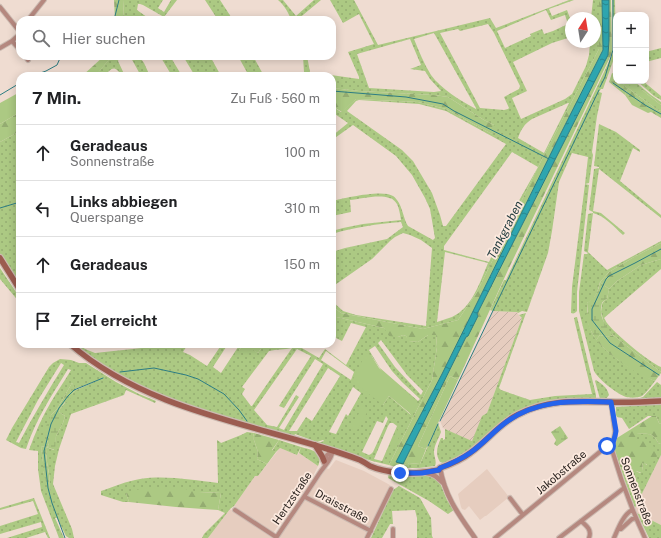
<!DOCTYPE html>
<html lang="de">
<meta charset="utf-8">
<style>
:root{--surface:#fff;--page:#f6f6f6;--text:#202124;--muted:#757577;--line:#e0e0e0}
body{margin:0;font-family:"Public Sans",sans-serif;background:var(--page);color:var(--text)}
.controls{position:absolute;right:12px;top:12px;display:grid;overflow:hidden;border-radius:8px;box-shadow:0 2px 10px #0003}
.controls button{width:36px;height:36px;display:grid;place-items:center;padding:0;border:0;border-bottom:1px solid var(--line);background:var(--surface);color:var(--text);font:20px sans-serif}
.compass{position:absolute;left:565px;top:12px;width:36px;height:36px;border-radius:50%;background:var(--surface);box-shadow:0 2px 10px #0003;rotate:12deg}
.stop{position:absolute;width:12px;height:12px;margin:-9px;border:3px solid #2563eb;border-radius:50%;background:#fff}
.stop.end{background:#2563eb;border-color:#fff;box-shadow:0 1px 4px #0008}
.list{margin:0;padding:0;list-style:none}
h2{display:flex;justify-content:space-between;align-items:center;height:52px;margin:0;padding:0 16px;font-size:17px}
h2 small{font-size:13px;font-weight:400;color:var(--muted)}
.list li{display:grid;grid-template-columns:26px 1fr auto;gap:12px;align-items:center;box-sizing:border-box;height:56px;padding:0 16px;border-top:1px solid var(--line)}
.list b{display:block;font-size:15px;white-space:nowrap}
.list p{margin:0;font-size:13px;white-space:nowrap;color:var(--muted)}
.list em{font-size:13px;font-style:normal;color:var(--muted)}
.icon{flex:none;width:22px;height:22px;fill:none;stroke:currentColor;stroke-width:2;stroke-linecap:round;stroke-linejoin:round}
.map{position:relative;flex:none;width:661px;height:538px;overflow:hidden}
.search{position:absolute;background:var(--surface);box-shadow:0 2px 10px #0003;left:16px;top:16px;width:320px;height:44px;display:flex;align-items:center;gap:10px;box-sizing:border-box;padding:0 14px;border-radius:12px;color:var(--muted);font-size:15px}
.panel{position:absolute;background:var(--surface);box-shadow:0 2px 10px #0003;left:16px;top:72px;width:320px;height:276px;border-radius:12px}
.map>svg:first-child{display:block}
</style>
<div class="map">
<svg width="661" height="538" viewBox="0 0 661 538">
<defs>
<pattern id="industrial-furrows" width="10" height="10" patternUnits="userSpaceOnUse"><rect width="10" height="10" fill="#e6cdbf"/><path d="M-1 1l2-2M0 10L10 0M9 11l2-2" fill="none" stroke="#c5b0a4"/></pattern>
<pattern id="grass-dots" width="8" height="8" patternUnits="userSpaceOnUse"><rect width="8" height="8" fill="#acc983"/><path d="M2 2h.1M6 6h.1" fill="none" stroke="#94ac71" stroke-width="1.8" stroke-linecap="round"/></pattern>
<pattern id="forest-firs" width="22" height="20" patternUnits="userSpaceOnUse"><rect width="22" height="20" fill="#acc983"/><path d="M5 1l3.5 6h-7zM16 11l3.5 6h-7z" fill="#94ac71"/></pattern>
<pattern id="wetland-marsh" width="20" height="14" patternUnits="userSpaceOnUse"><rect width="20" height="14" fill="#acc983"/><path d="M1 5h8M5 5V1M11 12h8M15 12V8" fill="none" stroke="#94ac71"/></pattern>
<pattern id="water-ripples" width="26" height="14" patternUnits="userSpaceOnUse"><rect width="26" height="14" fill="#2ea5af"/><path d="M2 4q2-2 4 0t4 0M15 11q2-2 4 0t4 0" fill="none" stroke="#27868e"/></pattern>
</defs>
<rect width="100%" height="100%" fill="#efdcd1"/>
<path fill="#e6cdbf" d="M280,448L297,455L299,453L318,466L311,480L305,489L273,533L234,506L255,476H258Z
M661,455V525L637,513L635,508Z
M336,460L364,471L390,485L391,487L366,538H279L326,468L329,469L335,461Z
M487,469L509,497L486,516H485L480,520L469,506L465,510L462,509L461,507L458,494Z
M230,509L272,538H208Z"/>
<path fill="url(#industrial-furrows)" d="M493,311L517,312L520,317L522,318L487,413L482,416L472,442L443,428L440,421Z"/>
<path fill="url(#grass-dots)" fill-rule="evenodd" d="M123,0H163L158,8L164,12L171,0H177L164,17L143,5L140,4H138L137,10L151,20H141L138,18L137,20H124Z
M205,0H220L233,20H218Z
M278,0H283L296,16L314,0H321L297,20H291C289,13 284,5 278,0Z
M330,0H354L378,45L490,18L496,28L569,0H574L549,9L552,16L567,10L571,21V37L552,43L513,62L527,91L512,98L521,119L565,99L572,94L586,66L589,55L590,42H595V18H591L593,0H599V49L542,159L477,292L458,320L423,329L341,313L332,306V301L343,311L356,315L426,326L432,248L421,240L410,235L403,233L395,237L390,241L372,259L332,287V252L345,248L387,239L403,227L401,222C377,224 355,227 332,234V231L343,228L363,224L401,220C400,214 399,208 397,204C395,201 392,198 389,198C379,194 360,199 350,200L351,212L332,216V201C344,198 383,189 393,196C394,196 397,200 397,200C403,208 403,218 408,226L433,240L435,238L430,209L425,198L412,175L396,156L353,125L332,140V136L348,123L332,112V106L341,112L356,99L418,102L446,109L492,134L494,125L484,120L448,97L434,95L359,91L332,88V76H295L304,72L303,56H307L310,72L359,79V77L348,52L374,44L359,14L343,23ZM546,10L551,20L565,15L568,24L553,31L544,34L542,29L530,34L531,36L505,48L497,31ZM488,24L494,33L520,86L519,89L504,97L509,108L508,109L504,110L480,108L440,33L458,29L460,31ZM434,33L476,108V109C461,101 441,89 431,75C424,64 419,51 414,39ZM410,39L421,65L410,69L425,71L430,79L441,91L434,92L369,88L357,54ZM359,100L419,104L446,111L506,144L446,226H443L440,215L432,193L413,161L402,150L347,111L356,101ZM568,103H569L544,153L518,138C521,130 524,124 532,119ZM512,152L538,167L512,213L489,262L444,250V246ZM445,252L488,263C480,282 472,308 452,317C447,319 442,320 437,322Z
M612,0H615L616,53L603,89H601L599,92L602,93L597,116L592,152L593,155L589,183L585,184L588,157L572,153L559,182L552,231L548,253L527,312L522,311L518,313L517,312L493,311L490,310L504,280H506L613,53Z
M661,48V58L646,62V52Z
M112,56H120L118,61L125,76H122C114,64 112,68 104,76H95Z
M130,56H139L144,63L150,76H141Z
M160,56H170L182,76H172Z
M183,56H210L221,76H195Z
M238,56H253L264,76H249Z
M621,81H634L651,95L661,102V105L642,90L626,87Z
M637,81H643L661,96V100L654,96Z
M599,124L616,132L640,150V152L633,148L620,181L661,215V218L599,169L593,211L601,213L625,233L623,235C614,227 605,216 593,213L588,252L607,270L661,241V243L634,257L609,272L600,282L597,293L592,300L587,303C588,310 587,322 590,328C597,350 635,372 655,381C651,386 647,392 642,396C638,398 630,398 626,397C617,394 598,379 594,371L579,311V292L584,254H587L588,253L584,251L588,214L593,213V212L589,210L594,169L599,168V167L594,166Z
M20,131V148L18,149L20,153V287L0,254V142Z
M585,184L589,185L577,292V311C575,313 574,314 571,313L572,287Z
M661,259V269L604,318C605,319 606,322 607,323C614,333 650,363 661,367V372L632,350L613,335L605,327L601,312L602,304L604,301L607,299L609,289L617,281L641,265Z
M0,268L20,298V303L0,279Z
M526,313L499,388L501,390L530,400L555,396L592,394L575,323L574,318L576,317H577L596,395V398C565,399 533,398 508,418C494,428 482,441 468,451C460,456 452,460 443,463L440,462C435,454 437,447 441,438H443V440L445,439V429L472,441L482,416L487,413L522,318L519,315Z
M332,316L384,328L398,337L403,335L406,336L409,341L418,342L428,335H436L437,347L432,380L389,465L372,461L318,443L324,441L323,440L317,442L295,434L294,436L285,434C230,418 172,404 121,377C104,368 88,356 73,344H79L85,349L95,353L142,348L145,344H151L150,347L154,348L157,344H163L162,347L171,348L174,344H188L183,352L190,355L207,366L222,344H228L213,367L221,373L240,344H244L239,350L251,348L258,353L264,344H274L281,347L290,346L289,344H301L300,347L319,358L325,349L346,365L366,327L351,323L342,341L332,336ZM381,340L407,375L423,391L421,395L395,367L378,343ZM375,346L392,371L402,382L420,399L418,401L380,368L369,350ZM292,348L252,406H251L242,394L245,389L242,387L269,351C277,349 284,350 292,348ZM297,349L311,356L279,406L284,408L315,359L323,364L284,430L279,428L299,397L296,395L277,427L267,425L254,410ZM326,351L354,372L351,380L321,360ZM371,355L411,415L389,396L383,405ZM328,368L340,376L312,421L306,417L297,431H289ZM353,387L361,393L348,416L346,414L336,434L329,432ZM386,416L388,419L373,452L371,454L369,455L362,452L377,421L383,423ZM390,423H393L397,426L382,461L374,459L388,426Z
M60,359L71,360L79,363H86L116,382L139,394L156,401L155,403L126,390L124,395L71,414L59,449L55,466L53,484L72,529L74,538H69L66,536L57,518H55L64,538H59L41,491L38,469V451L29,450C35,433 42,417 51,402C57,391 65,381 71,370L68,369C52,395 36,419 26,449L21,448L6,440L12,428L49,367L53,363ZM61,363L64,365C48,391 33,416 19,443L16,442L38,400ZM101,379L76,390L72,394L60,409L59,412L65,416L63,423L56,436L54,450L46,447L49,446L47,440L51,415L57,409L72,383L75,389ZM41,446L46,447C46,456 47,464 49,473C50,480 49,486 51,493L43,471V462Z
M596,380C603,385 607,387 609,395L606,399H600L595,381Z
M657,382L661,385V399L637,400V399L643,397Z
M661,403V424L659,423L656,416H648L629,429L622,418L617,417L616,415V407L631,406Z
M438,423L441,432C439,438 434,445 434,452C434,457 437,461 435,466L419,468H407V467H405V468L396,467V462L406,465L409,463L420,464Z
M247,432L254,433L253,437L258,452L257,459L267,464L258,476H255L234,506L230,509L208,538H202L204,534L225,513L218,510L221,493L199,492L126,493L129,502H123L101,495V491C113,487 127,481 140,479C165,475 193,480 218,483L217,440L220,442L221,443L241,435Z
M636,434C646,434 654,432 658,443L661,444V455L635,508L626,484L629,483L635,485L632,474L633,471H636L640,473L643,471L642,462L647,465L636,440Z
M279,440L301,447L297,455L280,448L276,452L272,451Z
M301,447C312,450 324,452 318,466L299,453Z
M389,472L399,474L429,475L434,477L440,483L447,500L454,510L448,514L429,501L388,478Z
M399,486L420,498L431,518L432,536L433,538H417V518L415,510L392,511L393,524H390L382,538H371L393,490Z
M34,498L50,538H48L45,532L26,538H7L42,527L41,522L0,534V526L38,514L33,501L0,510V508Z
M637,513L661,525V538H649Z"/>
<path fill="url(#forest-firs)" d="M114,0H123L124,20H115Z
M599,0H602L603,50L560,135L442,374L396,462V467L389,465L432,380L437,347L436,335H428L418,342L408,341L406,336L403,335L398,337L389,336L384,328L332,316V306L341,313L423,329L458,320L477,292L542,159L599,49Z
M609,0H611L612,53L508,270L458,380L450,376L418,446L426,449L420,464L409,463L407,465L403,464L466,337L478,316L477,314L608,55L609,40Z
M104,56H112L97,74L95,76H82Z
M332,88L359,91L434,95L448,97L484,120L494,125L498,129L492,134L446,109L418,102L356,99L342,112L332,106Z
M628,88L656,109L661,111V118L651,112L648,113L632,105L625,95Z
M20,112V131L0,142V124Z
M661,243V259L641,265L617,281L609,289L600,282L609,272L634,257Z
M600,335L608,337L613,335L632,350L661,372V373L655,381C635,374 610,356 596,340Z
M652,416H656L659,423L661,424V444L658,443C654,432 646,434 636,434V440C648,442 650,441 658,452L656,459L650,465L642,463L643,471L642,473L636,471L633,472L632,474L636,477L639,481V484L635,485L629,483L626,484L614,448L615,443L617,438Z
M254,433L279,440L272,450L276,452L267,464L257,459L258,452L253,437Z
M147,487H176L199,492L221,493L218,510L203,509L176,507L129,502L126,493Z"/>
<path fill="url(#wetland-marsh)" d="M612,73L616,75V81H621L626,87L631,85L642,90L661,105V111L656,109L628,88L625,95L609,82Z
M600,282L609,289C609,291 607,298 607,299C605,300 603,301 602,303C598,315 605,326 613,335L608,337L600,335L596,340L589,327L586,315L588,312L587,303C596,297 598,292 600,282Z
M72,383L76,390L72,394L70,401L69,403L65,402L60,409L59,412L65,416L63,423L56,436L55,450L46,447C46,457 47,464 49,474C50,480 49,486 51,493L50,496L43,471V462L41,446L46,447L49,446L47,440L48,434L43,433L51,415L57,409Z
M560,426L568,438L557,446L554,444L556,440L551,432Z"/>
<path fill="#acc983" d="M20,92V112L0,124V103Z
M244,344H264L258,353L251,349L247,355L239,350Z
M366,353L371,355L379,368L417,401L412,415L389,396L383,405L352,381Z
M450,376L458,380L426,449L418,446Z
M363,405L369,409L356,432L351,429Z
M399,427L402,431L392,452L388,450Z"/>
<path fill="url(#water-ripples)" stroke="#2c7d83" d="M602,0H609V40L608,55L477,314L478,316L468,336L466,337L403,464L396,462L442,374L560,135L603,50Z"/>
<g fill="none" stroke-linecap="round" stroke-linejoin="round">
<path stroke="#2c7d83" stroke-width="1" d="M114,20L119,0
M32,76L46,71L57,65L61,56
M613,83L645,105L661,114
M600,87L605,77L613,50V0
M332,91L406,97L443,104L454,111L549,159
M0,95L20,83
M0,208L20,202
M120,372L154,368L186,375L198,379L224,394L239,410L247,421
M659,375L610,343L592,320V309L606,279L609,276L635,263L661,249
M440,421L599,90
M428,446L438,424
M65,538L52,503L48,488L44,451L51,424L59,408L68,396L74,390L103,378"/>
<g stroke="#cbbab1" stroke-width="6">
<path id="minor" d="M0,7L20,32
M28,20L44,0
M12,41L20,50
M0,48L12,41L20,34
M25,56L28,60
M611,402L615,431C615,438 612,444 612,450C621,481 632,510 645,538
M324,463L327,455L333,450
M305,497L371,531
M510,498L523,515
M235,510L276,537
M581,521C587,526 592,530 589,538
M393,529V538
M618,529H621L632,519L636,518
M276,538C290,517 305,496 319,474C324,466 332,460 333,450
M367,538L391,489
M495,538L607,446H612
M559,538L624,488
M614,538C618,529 623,515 632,510"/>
</g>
<g stroke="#cbbab1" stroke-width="6">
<path id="tertiary" d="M440,468C445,497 459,515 475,538
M426,473C434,474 437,477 443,483"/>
</g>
<g stroke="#cbbab1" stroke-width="8">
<path id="secondary" d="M0,258L20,290
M70,344C137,402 228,420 311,444C328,449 344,454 360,460C364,462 367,464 370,466C379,470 391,472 400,473C413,474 426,472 439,470L440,468C451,464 461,460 470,453C487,441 499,424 517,415C547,399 577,401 609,402C627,403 644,402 661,401
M315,445L322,456L324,461"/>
</g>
<use href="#minor" stroke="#b5887f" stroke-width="4"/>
<use href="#tertiary" stroke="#b5887f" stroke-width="4.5"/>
<use href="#secondary" stroke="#9c5c50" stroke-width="5.5"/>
</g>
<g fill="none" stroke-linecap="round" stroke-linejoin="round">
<path stroke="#2563eb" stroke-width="5" d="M400,473H422L439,470L440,468C451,464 461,459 470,453C483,444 493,432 505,423C536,399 574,401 611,402L616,431L615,436L612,446H607"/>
</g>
<g text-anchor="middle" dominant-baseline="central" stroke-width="3.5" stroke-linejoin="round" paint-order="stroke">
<g font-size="11" fill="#28211d" stroke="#fce9de">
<text transform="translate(561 472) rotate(-40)">Jakobstraße</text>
<text transform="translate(637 491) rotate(69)">Sonnenstraße</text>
<text transform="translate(292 498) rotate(-56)">Hertzstraße</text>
<text transform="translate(342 506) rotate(28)">Draisstraße</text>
</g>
<g font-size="12" font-style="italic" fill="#253e41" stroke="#fce9de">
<text transform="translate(505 230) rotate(-63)">Tankgraben</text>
</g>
</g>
</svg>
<div class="controls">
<button>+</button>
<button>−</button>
</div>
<svg class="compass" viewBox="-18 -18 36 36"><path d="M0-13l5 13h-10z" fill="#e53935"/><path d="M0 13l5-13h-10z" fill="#757577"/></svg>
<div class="stop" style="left:607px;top:446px"></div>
<div class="stop end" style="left:400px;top:473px"></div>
<div class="search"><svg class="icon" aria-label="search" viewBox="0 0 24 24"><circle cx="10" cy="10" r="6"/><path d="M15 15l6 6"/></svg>Hier suchen</div>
<section class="panel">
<h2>7 Min.<small>Zu Fuß · 560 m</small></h2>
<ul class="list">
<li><svg class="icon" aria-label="ahead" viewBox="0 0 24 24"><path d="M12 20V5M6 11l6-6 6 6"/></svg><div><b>Geradeaus</b><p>Sonnenstraße</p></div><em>100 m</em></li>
<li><svg class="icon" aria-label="left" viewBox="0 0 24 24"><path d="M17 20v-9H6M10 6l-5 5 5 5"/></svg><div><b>Links abbiegen</b><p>Querspange</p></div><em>310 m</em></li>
<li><svg class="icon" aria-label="ahead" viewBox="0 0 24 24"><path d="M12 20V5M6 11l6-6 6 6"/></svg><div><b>Geradeaus</b></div><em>150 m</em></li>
<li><svg class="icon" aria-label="arrive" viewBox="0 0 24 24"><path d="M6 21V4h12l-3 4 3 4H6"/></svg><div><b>Ziel erreicht</b></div></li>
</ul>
</section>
</div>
